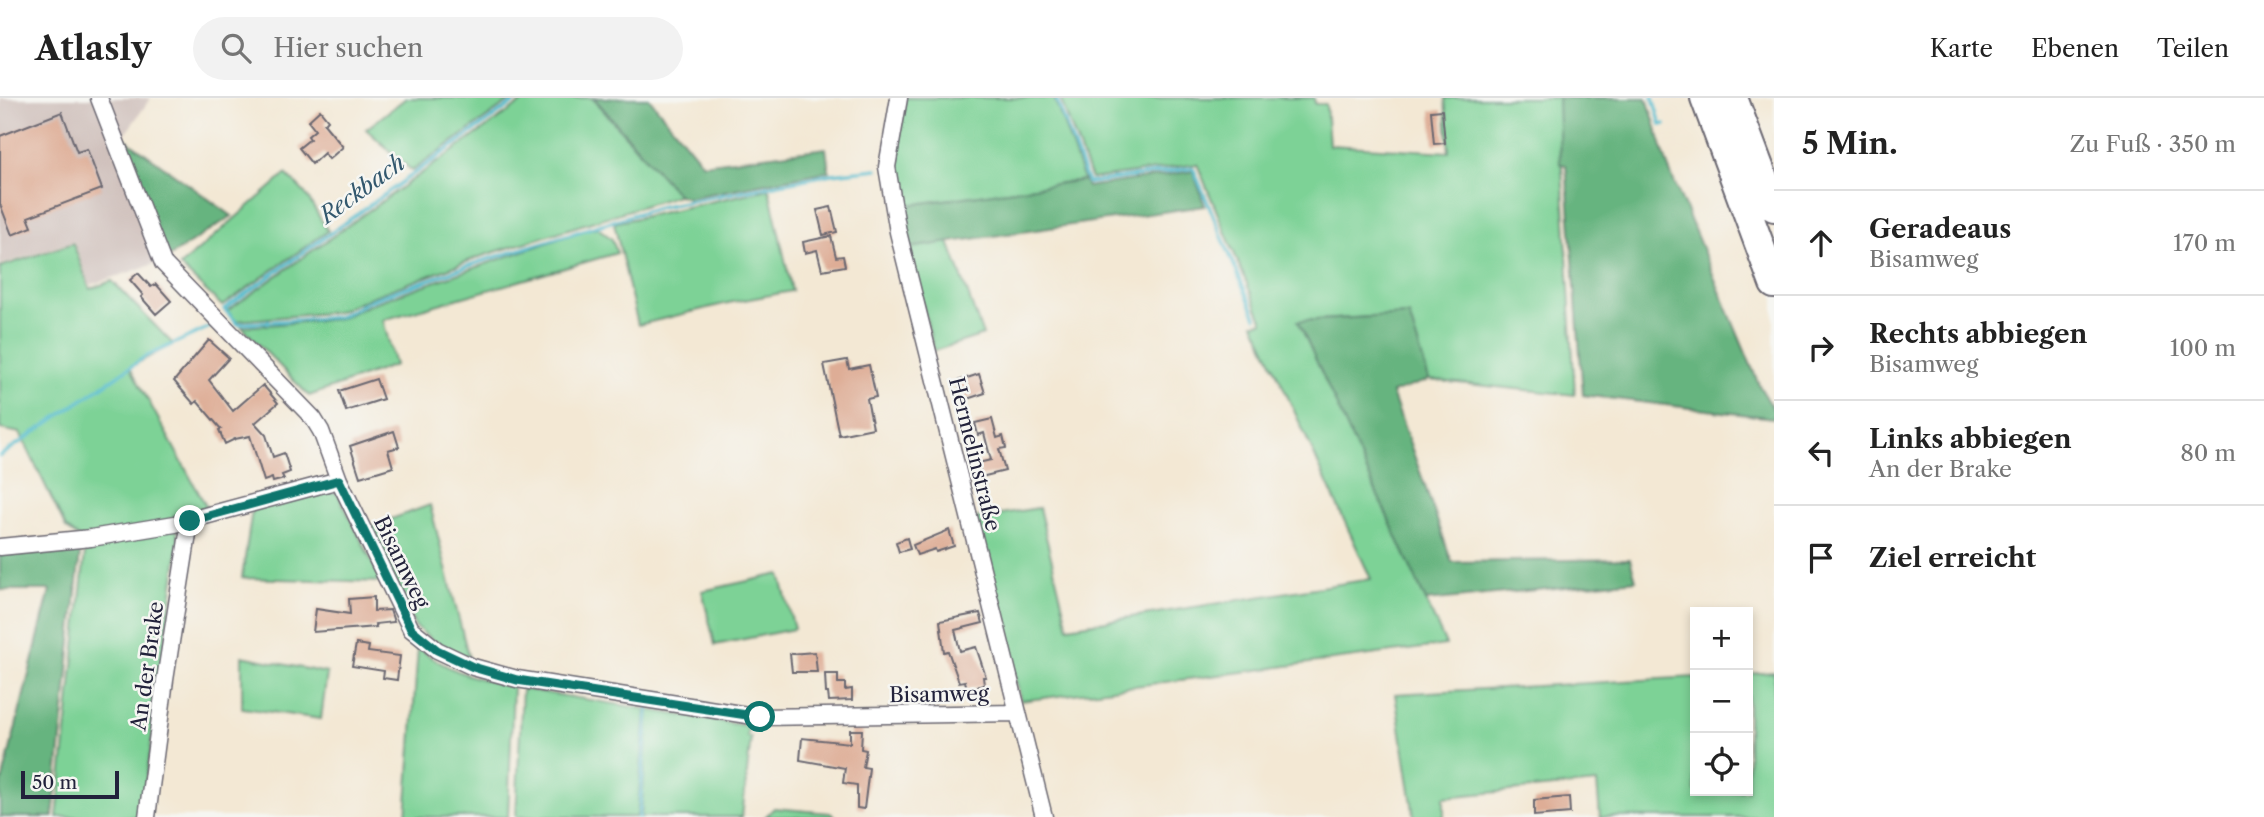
<!DOCTYPE html>
<html lang="de">
<meta charset="utf-8">
<style>
:root{--surface:#fff;--page:#f2f2f2;--text:#222;--muted:#767676;--line:#e0e0e0}
body{margin:0;font-family:"Libre Caslon Text",serif;background:var(--page);color:var(--text)}
.controls{position:absolute;right:21px;bottom:21px;display:grid;overflow:hidden;border-radius:0px;box-shadow:0 4px 10px #0003}
.controls button{width:63px;height:63px;display:grid;place-items:center;padding:0;border:0;border-bottom:2px solid var(--line);background:var(--surface);color:var(--text);font:35px sans-serif}
.scale{position:absolute;left:21px;bottom:18px;width:98px;box-sizing:border-box;padding-left:7px;border:4px solid #22223b;border-top:0;font-size:19px;line-height:24px;white-space:nowrap;color:#22223b;-webkit-text-stroke:5px #f6f6f2;paint-order:stroke}
.stop{position:absolute;width:21px;height:21px;margin:-16px;border:5px solid #0f766e;border-radius:50%;background:#fff}
.stop.end{background:#0f766e;border-color:#fff;box-shadow:0 2px 7px #0008}
.list{margin:0;padding:0;list-style:none}
h2{display:flex;justify-content:space-between;align-items:center;height:91px;margin:0;padding:0 28px;font-size:30px}
h2 small{font-size:23px;font-weight:400;color:var(--muted)}
.list li{display:grid;grid-template-columns:46px 1fr auto;gap:21px;align-items:center;box-sizing:border-box;height:105px;padding:0 28px;border-top:2px solid var(--line)}
.list b{display:block;font-size:26px;white-space:nowrap}
.list p{margin:0;font-size:23px;white-space:nowrap;color:var(--muted)}
.list em{font-size:23px;font-style:normal;color:var(--muted)}
.icon{flex:none;width:38px;height:38px;fill:none;stroke:currentColor;stroke-width:2;stroke-linecap:round;stroke-linejoin:round}
.map{position:relative;flex:none;width:1774px;height:719px;overflow:hidden}
header{display:flex;align-items:center;gap:42px;box-sizing:border-box;height:98px;padding:0 35px;background:var(--surface);border-bottom:2px solid var(--line)}
header strong{font-size:33px}
nav{display:flex;gap:38px;margin-inline-start:auto;font-size:24px}
.search{width:490px;height:63px;background:var(--page);display:flex;align-items:center;gap:18px;box-sizing:border-box;padding:0 24px;border-radius:38px;color:var(--muted);font-size:26px}
main{display:flex}
aside{flex:1;background:var(--surface)}
.map>svg:first-child{display:block}
</style>
<header>
<strong>Atlasly</strong>
<div class="search"><svg class="icon" aria-label="search" viewBox="0 0 24 24"><circle cx="10" cy="10" r="6"/><path d="M15 15l6 6"/></svg>Hier suchen</div>
<nav><a>Karte</a><a>Ebenen</a><a>Teilen</a></nav>
</header>
<main>
<div class="map">
<svg width="1774" height="719" viewBox="0 0 1774 719">
<rect width="100%" height="100%" fill="#f6f6f2"/>
<filter id="ink" filterUnits="userSpaceOnUse"><feTurbulence type="fractalNoise" baseFrequency=".0143" numOctaves="2"/><feDisplacementMap in="SourceGraphic" scale="14" xChannelSelector="R" yChannelSelector="G"/><feConvolveMatrix kernelMatrix="1 2 1 2 8 2 1 2 1" color-interpolation-filters="sRGB"/></filter>
<filter id="wash" filterUnits="userSpaceOnUse"><feTurbulence type="fractalNoise" baseFrequency=".00686" numOctaves="4" result="noise"/><feDisplacementMap in="SourceGraphic" scale="28" xChannelSelector="R" yChannelSelector="G"/><feGaussianBlur stdDeviation="1.57" result="paint"/><feColorMatrix in="noise" values="0 0 0 0 0 0 0 0 0 0 0 0 0 0 0 0 0 1.4 0 .05"/><feComposite in="paint" operator="in"/></filter>
<g filter="url(#wash)">
<rect width="100%" height="100%" fill="#f3e8d4"/>
<path fill="#cfc0bb" d="M0,0H151L115,50L161,164L90,187L74,143L0,167Z"/>
<path fill="#7dd296" stroke="#507a68" stroke-width="2" d="M406,0H514L412,73L366,31Z
M528,0H592L678,97L482,158L371,199L338,214L236,223L227,213Z
M905,0H1054L1084,82L901,108L894,75Z
M1060,0H1314L1315,6H1326L1329,47L1449,54L1445,0H1558L1575,297L1429,282L1408,217L1299,223L1446,547L1021,603L975,420L1039,410L1068,529L1371,481L1254,225L1263,224L1197,66L1091,81Z
M286,76L305,95L328,133L222,208L180,168Z
M769,91L792,193L728,205L638,227L614,125Z
M598,130L612,141L617,155L383,222L395,267L309,298L242,229L339,221L373,205L587,131Z
M949,144L983,237L934,253L909,150Z
M73,145L90,191L112,183L173,246L130,269L207,410L174,418L179,444L141,719H57L86,445L66,430L20,335L0,331V169Z
M321,391L338,396L382,484L242,480L252,412Z
M430,407L469,561L436,545L415,528L366,430Z
M780,476L794,531L715,547L702,493Z
M418,549C445,573 478,581 513,589L508,719H406Z
M242,558L327,575L321,621L242,610Z
M1774,574V719H1600L1597,685L1444,699V719H1414L1395,596L1695,579V693H1748V576Z
M522,591L646,611L637,719H516Z
M649,612L748,628L747,639H751L742,719H641Z
M774,710L830,715L836,719H765Z"/>
<path fill="#66b47f" stroke="#446b5d" stroke-width="2" d="M594,0H649L703,66L826,50L829,73L688,100L678,97Z
M1558,0H1647L1668,69L1760,289L1774,312V320L1583,297L1566,67L1560,66Z
M124,40L232,118L164,162L119,47Z
M1193,73L1205,108L909,150L901,108L1084,82L1087,89Z
M1409,217L1429,282L1392,295L1452,464L1630,461L1636,482L1426,503L1298,223Z
M81,445L53,719H0V692L50,492H0V453Z"/>
<g fill="none" stroke-linecap="round" stroke-linejoin="round">
<path stroke="#52bcce" stroke-width="3.5" d="M520,0L224,211L238,226L339,219L371,202L482,163L659,109L831,76L877,71
M1056,0L1088,85L1193,70L1256,219
M1653,0L1661,27L1665,26
M0,358L145,259L214,227
M639,719L648,609"/>
</g>
<g id="blocks">
<path fill="#dead96" d="M320,12L328,22L324,26L343,49L329,61L324,55L312,66L299,50L310,41L308,38L315,32L308,23Z
M1442,12L1445,45L1434,46L1431,13Z
M62,14L77,54L87,51L102,91L28,119L32,129L12,137L0,106V38Z
M831,109L837,134L823,137L817,112Z
M831,138L836,159L843,158L845,168L822,172L817,152L805,155L803,144Z
M138,175L151,189L156,186L171,203L156,216L141,199L143,197L130,182Z
M209,242L229,260L209,282L233,313L263,287L278,305L255,325L266,337L273,359L284,355L290,374L282,377L284,381L273,384L272,380L264,383L250,338L235,341L225,346L219,332L221,331L197,303L194,306L174,283Z
M847,262L849,271L869,267L876,299L867,301L873,330L839,337L824,266Z
M979,276L985,295L964,302L958,283Z
M376,281L383,301L346,313L339,293Z
M992,321L997,340L1003,338L1006,350L999,351L1005,373L981,379L978,365L991,362L984,335L978,337L975,325Z
M394,333L399,349L388,352L393,369L360,379L350,348Z
M949,432L954,448L936,454L935,451L917,457L913,447Z
M907,440L910,451L899,454L896,444Z
M374,499V513L390,512L394,524L375,526L376,529L313,534L316,511L350,516L349,501Z
M980,515L983,525L955,532L960,553L976,549L986,579H983L984,587L967,591L965,583L959,584L948,553L944,554L940,523Z
M356,546L369,548L368,554L400,558L397,582L383,580L384,573L352,568Z
M815,554L817,574H792L790,556Z
M825,576H838V585H845V592L852,591V602L829,603L828,595H826Z
M850,632H862L861,651L866,652L863,669L869,670L864,711L857,710V687L843,685L845,670L800,662L802,640L850,645Z
M1569,699L1570,715L1534,718V702Z"/>
</g>
</g>
<g filter="url(#ink)">
<use href="#blocks" fill-opacity="0" stroke="#6b6771" stroke-width="2"/>
<g fill="none" stroke-linecap="round" stroke-linejoin="round">
<g stroke="#6b6771" stroke-width="19">
<path id="minor" d="M99,0L163,165L313,320L321,333L339,382L411,531L437,552L473,569L517,581L760,619L1018,615
M899,0L887,69L898,134L1044,719
M0,449L91,440L175,426L339,382
M147,719L165,582L190,423"/>
</g>
<g stroke="#6b6771" stroke-width="32">
<path id="motorway" d="M1705,0L1774,186
M1733,0L1774,109"/>
</g>
<use href="#minor" stroke="#fff" stroke-width="16"/>
<use href="#motorway" stroke="#fff" stroke-width="28"/>
</g>
</g>
<g fill="none" stroke-linecap="round" stroke-linejoin="round" filter="url(#ink)">
<path stroke="#0f766e" stroke-width="9" d="M190,423L339,382L411,531L437,552L473,569L517,582L760,619"/>
</g>
<g text-anchor="middle" dominant-baseline="central" stroke-width="5" stroke-linejoin="round" paint-order="stroke">
<g font-size="21" fill="#22223b" stroke="#f6f6f2">
<text transform="translate(975 356) rotate(76)">Hermelinstraße</text>
<text transform="translate(402 464) rotate(64)">Bisamweg</text>
<text transform="translate(147 568) rotate(-82)">An der Brake</text>
<text transform="translate(939 596) rotate(-1)">Bisamweg</text>
</g>
<g font-size="23" font-style="italic" fill="#33586e" stroke="#f6f6f2">
<text transform="translate(362 91) rotate(-36)">Reckbach</text>
</g>
</g>
</svg>
<div class="controls">
<button>+</button>
<button>−</button>
<button><svg class="icon" aria-label="locate" viewBox="0 0 24 24"><circle cx="12" cy="12" r="6"/><path d="M12 2v4M12 18v4M2 12h4M18 12h4"/></svg></button>
</div>
<div class="scale">50 m</div>
<div class="stop" style="left:760px;top:619px"></div>
<div class="stop end" style="left:190px;top:423px"></div>
</div>
<aside>
<h2>5 Min.<small>Zu Fuß · 350 m</small></h2>
<ul class="list">
<li><svg class="icon" aria-label="ahead" viewBox="0 0 24 24"><path d="M12 20V5M6 11l6-6 6 6"/></svg><div><b>Geradeaus</b><p>Bisamweg</p></div><em>170 m</em></li>
<li><svg class="icon" aria-label="right" viewBox="0 0 24 24"><path d="M7 20v-9h11M14 6l5 5-5 5"/></svg><div><b>Rechts abbiegen</b><p>Bisamweg</p></div><em>100 m</em></li>
<li><svg class="icon" aria-label="left" viewBox="0 0 24 24"><path d="M17 20v-9H6M10 6l-5 5 5 5"/></svg><div><b>Links abbiegen</b><p>An der Brake</p></div><em>80 m</em></li>
<li><svg class="icon" aria-label="arrive" viewBox="0 0 24 24"><path d="M6 21V4h12l-3 4 3 4H6"/></svg><div><b>Ziel erreicht</b></div></li>
</ul>
</aside>
</main>
